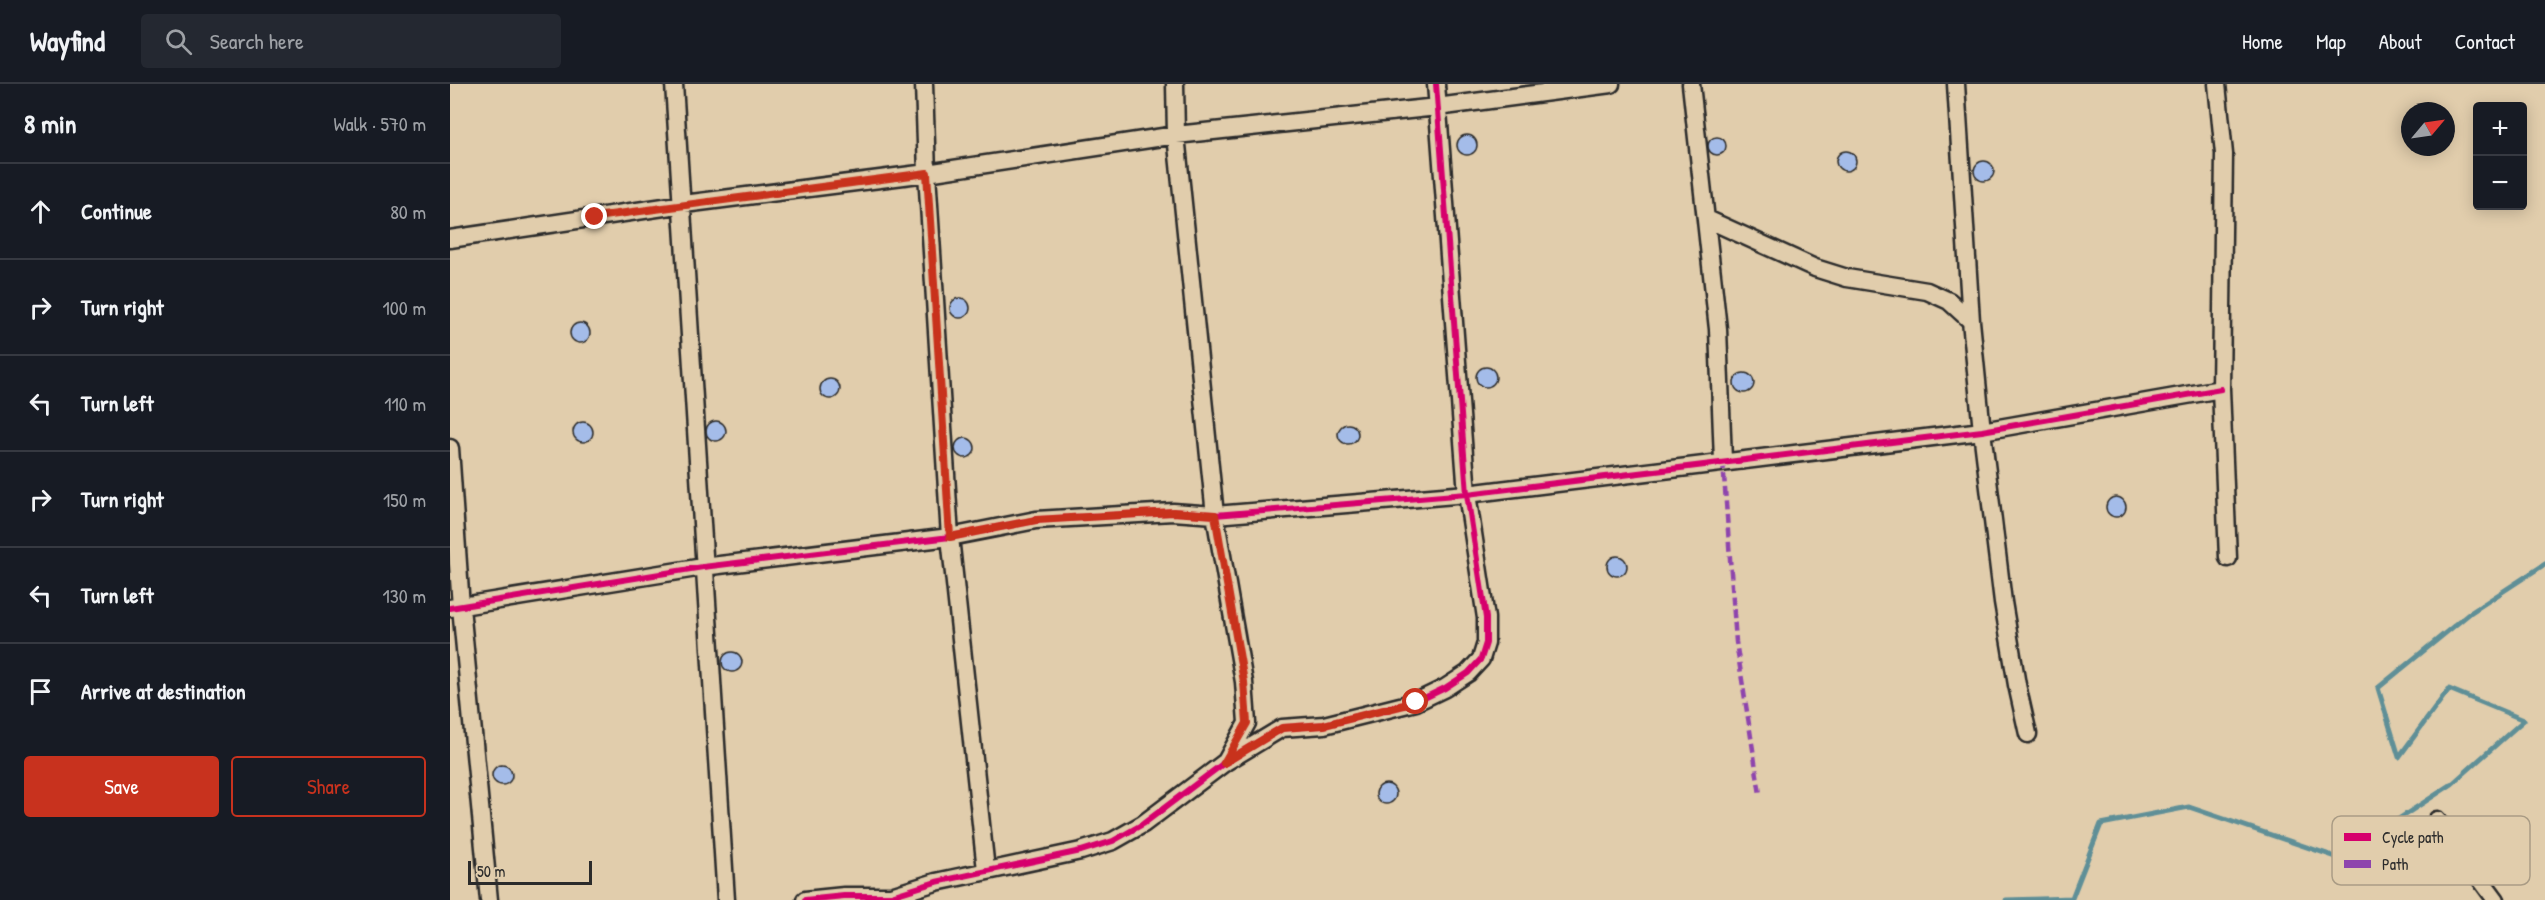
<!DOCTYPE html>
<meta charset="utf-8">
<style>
:root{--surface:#171b24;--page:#242831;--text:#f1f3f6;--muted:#9ea1a6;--line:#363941;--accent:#c8321e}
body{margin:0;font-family:"Patrick Hand",sans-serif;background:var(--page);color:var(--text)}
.controls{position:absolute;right:18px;top:18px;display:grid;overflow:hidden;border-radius:6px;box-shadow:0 3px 15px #0003}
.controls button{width:54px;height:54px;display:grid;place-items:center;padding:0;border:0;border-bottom:2px solid var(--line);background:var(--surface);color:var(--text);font:30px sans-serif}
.compass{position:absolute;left:1951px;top:18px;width:54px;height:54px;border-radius:50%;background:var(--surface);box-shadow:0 3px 15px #0003;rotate:61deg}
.scale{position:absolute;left:18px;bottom:15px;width:124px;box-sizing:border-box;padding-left:6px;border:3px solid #2b2b2b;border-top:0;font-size:16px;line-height:21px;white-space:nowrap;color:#2b2b2b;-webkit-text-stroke:4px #e1cdac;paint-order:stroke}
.stop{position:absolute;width:18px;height:18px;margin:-14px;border:4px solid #c8321e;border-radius:50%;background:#fff}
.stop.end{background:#c8321e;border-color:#fff;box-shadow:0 2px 6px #0008}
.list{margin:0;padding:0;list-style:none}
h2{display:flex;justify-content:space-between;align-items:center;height:78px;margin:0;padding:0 24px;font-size:26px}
h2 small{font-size:20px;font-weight:400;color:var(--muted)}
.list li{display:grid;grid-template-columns:39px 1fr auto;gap:18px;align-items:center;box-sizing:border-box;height:96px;padding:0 24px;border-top:2px solid var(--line)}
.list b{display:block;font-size:22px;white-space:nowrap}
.list em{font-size:20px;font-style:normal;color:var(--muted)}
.actions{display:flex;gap:12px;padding:18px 24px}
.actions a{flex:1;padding:14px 0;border:2px solid var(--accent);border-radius:6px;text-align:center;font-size:21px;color:var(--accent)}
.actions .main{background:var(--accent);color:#fff}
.icon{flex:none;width:33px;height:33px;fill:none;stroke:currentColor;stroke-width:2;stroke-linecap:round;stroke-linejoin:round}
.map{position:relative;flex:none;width:2095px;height:816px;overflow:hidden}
header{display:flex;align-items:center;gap:36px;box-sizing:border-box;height:84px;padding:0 30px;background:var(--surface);border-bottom:2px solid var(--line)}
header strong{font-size:28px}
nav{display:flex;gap:33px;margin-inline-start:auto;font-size:21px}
.search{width:420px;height:54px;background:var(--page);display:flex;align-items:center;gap:15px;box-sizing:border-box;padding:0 21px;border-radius:6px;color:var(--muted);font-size:22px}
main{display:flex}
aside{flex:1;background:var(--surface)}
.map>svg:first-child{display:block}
</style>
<header>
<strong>Wayfind</strong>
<div class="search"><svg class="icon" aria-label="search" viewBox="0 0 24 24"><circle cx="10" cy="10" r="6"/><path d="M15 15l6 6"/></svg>Search here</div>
<nav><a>Home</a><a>Map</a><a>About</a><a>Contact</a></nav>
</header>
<main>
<aside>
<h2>8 min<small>Walk · 570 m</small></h2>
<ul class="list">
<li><svg class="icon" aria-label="ahead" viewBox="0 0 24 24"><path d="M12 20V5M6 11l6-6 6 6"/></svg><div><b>Continue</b></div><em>80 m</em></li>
<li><svg class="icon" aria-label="right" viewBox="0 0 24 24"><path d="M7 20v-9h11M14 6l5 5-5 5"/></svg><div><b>Turn right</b></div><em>100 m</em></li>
<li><svg class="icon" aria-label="left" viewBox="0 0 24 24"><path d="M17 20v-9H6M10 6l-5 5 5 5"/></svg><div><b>Turn left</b></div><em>110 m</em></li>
<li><svg class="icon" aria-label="right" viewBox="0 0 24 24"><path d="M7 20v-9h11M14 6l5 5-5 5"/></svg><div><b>Turn right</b></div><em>150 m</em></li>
<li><svg class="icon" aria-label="left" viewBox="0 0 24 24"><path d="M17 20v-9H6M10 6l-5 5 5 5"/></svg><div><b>Turn left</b></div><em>130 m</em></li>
<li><svg class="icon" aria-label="arrive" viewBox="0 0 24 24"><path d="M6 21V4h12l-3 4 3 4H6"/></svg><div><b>Arrive at destination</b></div></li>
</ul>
<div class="actions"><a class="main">Save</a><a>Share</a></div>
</aside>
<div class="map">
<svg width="2095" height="816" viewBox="0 0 2095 816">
<rect width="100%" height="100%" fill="#e1cdac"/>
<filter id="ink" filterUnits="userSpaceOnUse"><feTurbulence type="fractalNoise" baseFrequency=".0167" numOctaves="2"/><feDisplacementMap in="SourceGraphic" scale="12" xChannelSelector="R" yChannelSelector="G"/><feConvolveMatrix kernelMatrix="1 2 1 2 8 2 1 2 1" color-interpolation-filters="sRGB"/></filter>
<g filter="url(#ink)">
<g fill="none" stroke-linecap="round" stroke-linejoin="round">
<path stroke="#5f8f97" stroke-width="5" d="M1556,816L1622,814L1651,740L1739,723L1889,774L2002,700L2074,636L1999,605L1949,673L1928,604L2020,529L2095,480"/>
</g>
<path fill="#a4bce9" stroke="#2b2b2b" stroke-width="1.5" d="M1007 61a10 10 0 1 1 20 0a10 10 0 1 1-20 0Z
M1258 62a9 9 0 1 1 18 0a9 9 0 1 1-18 0Z
M1386 77a10 10 0 1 1 20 0a10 10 0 1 1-20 0Z
M1524 87a10 10 0 1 1 20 0a10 10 0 1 1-20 0Z
M500 224a10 10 0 1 1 20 0a10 10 0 1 1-20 0Z
M120 249a10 10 0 1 1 20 0a10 10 0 1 1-20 0Z
M1026 293a10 10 0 1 1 20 0a10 10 0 1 1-20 0Z
M1284 299a10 10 0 1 1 20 0a10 10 0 1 1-20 0Z
M370 305a10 10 0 1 1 20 0a10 10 0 1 1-20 0Z
M256 347a10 10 0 1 1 20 0a10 10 0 1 1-20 0Z
M123 348a10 10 0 1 1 20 0a10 10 0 1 1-20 0Z
M888 350a10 10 0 1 1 20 0a10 10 0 1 1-20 0Z
M505 364a10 10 0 1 1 20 0a10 10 0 1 1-20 0Z
M1656 423a10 10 0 1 1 20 0a10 10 0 1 1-20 0Z
M1157 482a10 10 0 1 1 20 0a10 10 0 1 1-20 0Z
M272 578a10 10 0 1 1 20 0a10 10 0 1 1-20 0Z
M42 691a10 10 0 1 1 20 0a10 10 0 1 1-20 0Z
M926 710a10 10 0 1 1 20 0a10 10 0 1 1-20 0Z"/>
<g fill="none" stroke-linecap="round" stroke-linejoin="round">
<g stroke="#2b2b2b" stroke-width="21">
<path id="minor" d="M224,0L276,816
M474,0L477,89L500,453L536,786
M725,0L726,51L765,431L794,598L797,639L775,679
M1241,0L1268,245L1273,377
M1506,0L1521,237L1532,347L1553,518L1567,601L1578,650
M1767,0L1774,70L1771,305L1778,474
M1257,135L1365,184L1397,194L1477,207L1499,217L1521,237
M0,155L234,120L477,89L726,51L987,23L1161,0
M0,364L11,523L39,816
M0,524L253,483L500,453L586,436L723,428L765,431L1017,410L1532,347L1771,305
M1987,736L2046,816
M355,816L394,812H441L486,798L631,767L663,757L693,740L774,679L832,644L874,641L966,618L995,604L1018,589L1031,575L1036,559V534L1017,410L986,0"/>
</g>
<use href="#minor" stroke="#e1cdac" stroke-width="16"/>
<path stroke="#8e44ad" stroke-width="4.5" stroke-dasharray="9 4.5" stroke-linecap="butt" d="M1273,377L1286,558L1310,710"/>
<g stroke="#e1cdac" stroke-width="10">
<path id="cycleway" d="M0,524L253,483L500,453L586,436L723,428L765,431L1017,410L1532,347L1771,305
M355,816L394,812H441L486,798L631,767L663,757L693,740L774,679L832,644L874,641L966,618L995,604L1018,589L1031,575L1036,559V534L1017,410L986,0"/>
</g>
<use href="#cycleway" stroke="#d6006c" stroke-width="6"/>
</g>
</g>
<g fill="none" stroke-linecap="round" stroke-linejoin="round" filter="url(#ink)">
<path stroke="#c8321e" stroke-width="8" d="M145,133L477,89L500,453L586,436L723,428L765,431L794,598L797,639L774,679L832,644L874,641L966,618"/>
</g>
<rect x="1882" y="732" width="198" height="69" rx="9" fill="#e1cdac" stroke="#aa9c85" stroke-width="1.5"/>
<rect x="1894" y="749" width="27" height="8" fill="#d6006c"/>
<rect x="1894" y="776" width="27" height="8" fill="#8e44ad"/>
<g font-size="16" fill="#2b2b2b">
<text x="1932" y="759">Cycle path</text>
<text x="1932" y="786">Path</text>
</g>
</svg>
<div class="controls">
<button>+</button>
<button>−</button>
</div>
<svg class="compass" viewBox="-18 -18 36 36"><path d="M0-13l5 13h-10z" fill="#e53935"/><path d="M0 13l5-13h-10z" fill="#9ea1a6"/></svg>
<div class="scale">50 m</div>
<div class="stop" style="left:966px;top:618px"></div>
<div class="stop end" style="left:145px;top:133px"></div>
</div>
</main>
